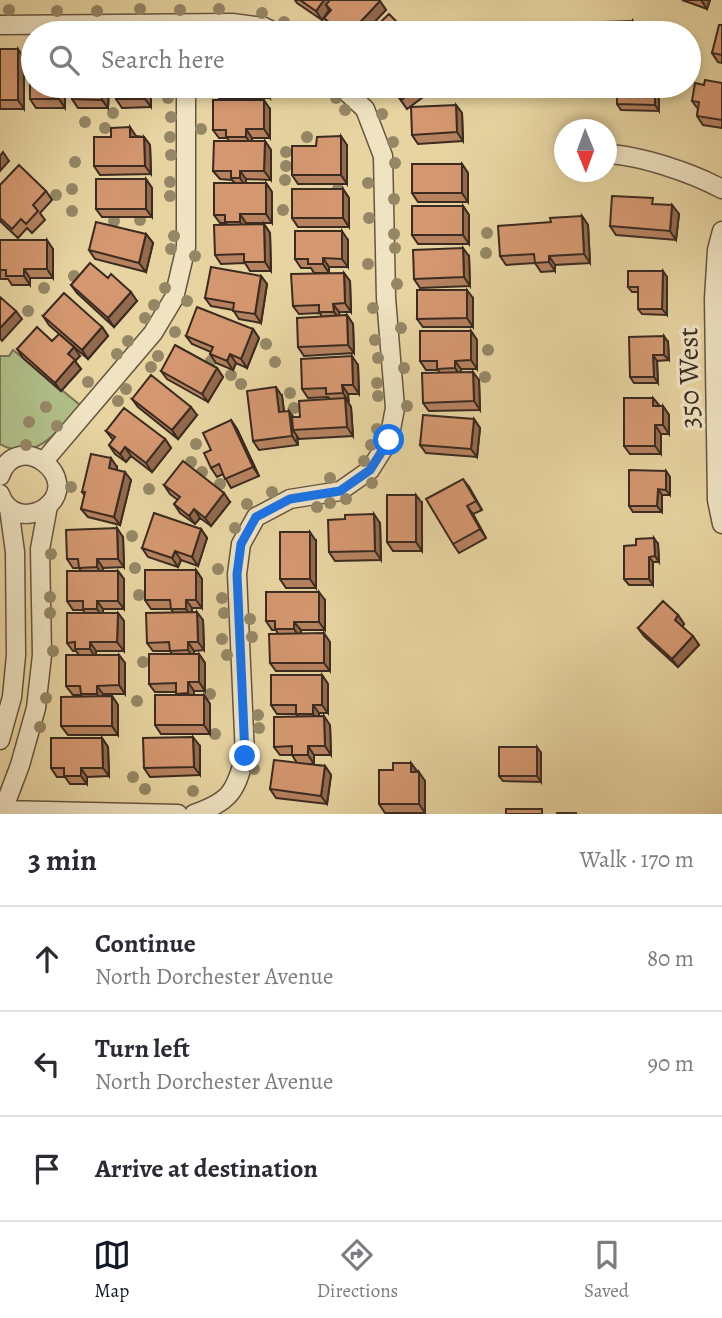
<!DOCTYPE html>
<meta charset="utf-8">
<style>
:root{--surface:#fff;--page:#f2f2f3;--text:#2b2b33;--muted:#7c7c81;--line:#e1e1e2;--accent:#111827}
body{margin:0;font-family:Alegreya,serif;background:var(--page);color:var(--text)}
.compass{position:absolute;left:554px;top:119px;width:63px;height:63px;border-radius:50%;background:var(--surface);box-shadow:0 4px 10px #0003;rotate:179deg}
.stop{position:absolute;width:21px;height:21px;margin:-16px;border:5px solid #1a73e8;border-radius:50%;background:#fff}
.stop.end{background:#1a73e8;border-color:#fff;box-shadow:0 2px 7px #0008}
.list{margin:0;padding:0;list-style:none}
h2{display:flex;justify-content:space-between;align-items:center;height:91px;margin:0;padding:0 28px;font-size:30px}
h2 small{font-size:23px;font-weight:400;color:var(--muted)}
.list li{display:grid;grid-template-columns:46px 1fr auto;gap:21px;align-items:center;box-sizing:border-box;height:105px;padding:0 28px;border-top:2px solid var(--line)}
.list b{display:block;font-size:26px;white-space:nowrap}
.list p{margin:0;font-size:23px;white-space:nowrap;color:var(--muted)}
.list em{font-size:23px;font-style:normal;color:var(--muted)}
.icon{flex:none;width:38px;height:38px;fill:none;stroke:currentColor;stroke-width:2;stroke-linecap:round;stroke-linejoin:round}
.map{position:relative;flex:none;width:722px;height:814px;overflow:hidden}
.search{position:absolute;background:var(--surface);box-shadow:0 4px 10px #0003;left:21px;right:21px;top:21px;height:77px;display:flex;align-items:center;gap:18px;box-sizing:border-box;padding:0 24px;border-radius:38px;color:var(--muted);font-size:26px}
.sheet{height:406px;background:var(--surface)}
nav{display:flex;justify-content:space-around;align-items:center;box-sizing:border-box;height:98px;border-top:2px solid var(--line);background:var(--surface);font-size:19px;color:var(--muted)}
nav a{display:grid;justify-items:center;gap:4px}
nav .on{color:var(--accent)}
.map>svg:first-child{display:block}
</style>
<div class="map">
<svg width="722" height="814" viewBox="0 0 722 814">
<rect width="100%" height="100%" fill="#e7d4a1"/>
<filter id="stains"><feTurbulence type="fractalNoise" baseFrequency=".00286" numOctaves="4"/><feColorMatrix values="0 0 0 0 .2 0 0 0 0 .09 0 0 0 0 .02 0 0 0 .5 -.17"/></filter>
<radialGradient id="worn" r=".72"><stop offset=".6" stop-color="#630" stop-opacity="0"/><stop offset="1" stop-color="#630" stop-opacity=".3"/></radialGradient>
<path fill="#b0be88" stroke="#767454" stroke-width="2" d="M13,350L80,405C59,430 36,464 0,444V356H9Z"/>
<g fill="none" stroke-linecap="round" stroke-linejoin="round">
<g stroke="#665540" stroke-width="21">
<path id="street" d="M0,25L232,23L264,27L276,33
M606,154C640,155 692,173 722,189
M722,231L717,250L714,299L717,500L722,524
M44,461L153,333L174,298L186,247V86
M0,476C17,427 85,478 45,508C37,513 27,515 19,513C9,510 3,503 0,494
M0,740L12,697L16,655L15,552L9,508
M3,810L20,765L36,708L42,655L40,549L48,506
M3,810L178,814
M194,814C230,801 235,793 245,756L237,574L241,544L256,517L290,499L340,491L370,470L389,440L395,408L386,298L383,156L365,109L340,86"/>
</g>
<use href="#street" stroke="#efe3c2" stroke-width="18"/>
</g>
<g fill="#958766">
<circle cx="140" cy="9" r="6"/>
<circle cx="219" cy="9" r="6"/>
<circle cx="9" cy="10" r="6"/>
<circle cx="180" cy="10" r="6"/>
<circle cx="57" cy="11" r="6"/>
<circle cx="97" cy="11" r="6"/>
<circle cx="262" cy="13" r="6"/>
<circle cx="284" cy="22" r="6"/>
<circle cx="168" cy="98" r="6"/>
<circle cx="336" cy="98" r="6"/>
<circle cx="345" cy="110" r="6"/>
<circle cx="113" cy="113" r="6"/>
<circle cx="382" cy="114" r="6"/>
<circle cx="171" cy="117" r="6"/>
<circle cx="85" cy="122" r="6"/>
<circle cx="105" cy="128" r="6"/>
<circle cx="201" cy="129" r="6"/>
<circle cx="170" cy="137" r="6"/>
<circle cx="307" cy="137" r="6"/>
<circle cx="393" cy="142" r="6"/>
<circle cx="286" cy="152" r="6"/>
<circle cx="171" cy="155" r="6"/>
<circle cx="75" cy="162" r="6"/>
<circle cx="395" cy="163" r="6"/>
<circle cx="286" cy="166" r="6"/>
<circle cx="285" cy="180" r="6"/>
<circle cx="170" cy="182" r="6"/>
<circle cx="368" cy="183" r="6"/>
<circle cx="72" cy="189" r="6"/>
<circle cx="338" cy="189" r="6"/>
<circle cx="56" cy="195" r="6"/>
<circle cx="170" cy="196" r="6"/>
<circle cx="394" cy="199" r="6"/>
<circle cx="283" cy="210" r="6"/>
<circle cx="72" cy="211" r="6"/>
<circle cx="369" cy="218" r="6"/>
<circle cx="140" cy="220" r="6"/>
<circle cx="114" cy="221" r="6"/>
<circle cx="487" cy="233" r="6"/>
<circle cx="394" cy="234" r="6"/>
<circle cx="174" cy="236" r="6"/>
<circle cx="395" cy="248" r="6"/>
<circle cx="171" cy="249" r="6"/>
<circle cx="486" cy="253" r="6"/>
<circle cx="195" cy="256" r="6"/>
<circle cx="368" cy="264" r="6"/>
<circle cx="74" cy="276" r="6"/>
<circle cx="397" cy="284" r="6"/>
<circle cx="44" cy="288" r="6"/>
<circle cx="165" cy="288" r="6"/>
<circle cx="187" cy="301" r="6"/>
<circle cx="154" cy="305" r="6"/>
<circle cx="373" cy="308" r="6"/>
<circle cx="28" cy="311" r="6"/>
<circle cx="145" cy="318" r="6"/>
<circle cx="401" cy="328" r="6"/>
<circle cx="175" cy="332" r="6"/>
<circle cx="375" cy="340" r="6"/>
<circle cx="128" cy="341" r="6"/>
<circle cx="266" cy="344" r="6"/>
<circle cx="488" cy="350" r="6"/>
<circle cx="117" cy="354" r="6"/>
<circle cx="158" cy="356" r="6"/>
<circle cx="378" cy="358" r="6"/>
<circle cx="211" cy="361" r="6"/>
<circle cx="275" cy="362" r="6"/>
<circle cx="151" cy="367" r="6"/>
<circle cx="404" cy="368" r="6"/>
<circle cx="231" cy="375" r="6"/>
<circle cx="485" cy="377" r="6"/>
<circle cx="88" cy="382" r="6"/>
<circle cx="377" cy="383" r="6"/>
<circle cx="241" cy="384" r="6"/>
<circle cx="126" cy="389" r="6"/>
<circle cx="290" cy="393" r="6"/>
<circle cx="378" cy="396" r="6"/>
<circle cx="118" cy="401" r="6"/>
<circle cx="407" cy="406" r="6"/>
<circle cx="46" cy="407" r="6"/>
<circle cx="294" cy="408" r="6"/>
<circle cx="29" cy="422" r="6"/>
<circle cx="57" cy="426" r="6"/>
<circle cx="377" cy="429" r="6"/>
<circle cx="196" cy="444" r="6"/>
<circle cx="26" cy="445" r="6"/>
<circle cx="371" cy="445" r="6"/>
<circle cx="364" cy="461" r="6"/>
<circle cx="191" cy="462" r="6"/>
<circle cx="202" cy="472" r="6"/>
<circle cx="330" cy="478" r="6"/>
<circle cx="372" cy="483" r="6"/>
<circle cx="220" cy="484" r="6"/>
<circle cx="71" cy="487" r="6"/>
<circle cx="149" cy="489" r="6"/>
<circle cx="272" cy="492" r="6"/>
<circle cx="346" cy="499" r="6"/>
<circle cx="330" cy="503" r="6"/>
<circle cx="247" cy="504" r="6"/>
<circle cx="317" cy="507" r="6"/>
<circle cx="235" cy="528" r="6"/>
<circle cx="132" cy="536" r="6"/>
<circle cx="51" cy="554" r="6"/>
<circle cx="135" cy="568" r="6"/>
<circle cx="218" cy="569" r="6"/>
<circle cx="139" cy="595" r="6"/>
<circle cx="50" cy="597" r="6"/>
<circle cx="222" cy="598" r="6"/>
<circle cx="50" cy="613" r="6"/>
<circle cx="224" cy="613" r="6"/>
<circle cx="250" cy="619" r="6"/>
<circle cx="252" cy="637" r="6"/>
<circle cx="222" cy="639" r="6"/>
<circle cx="53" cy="651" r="6"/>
<circle cx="227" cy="655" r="6"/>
<circle cx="143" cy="662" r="6"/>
<circle cx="210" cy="694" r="6"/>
<circle cx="46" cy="698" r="6"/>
<circle cx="137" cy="701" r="6"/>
<circle cx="258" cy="715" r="6"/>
<circle cx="40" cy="727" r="6"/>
<circle cx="259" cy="728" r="6"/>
<circle cx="215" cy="734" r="6"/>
<circle cx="254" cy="769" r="6"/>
<circle cx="133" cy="777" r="6"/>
<circle cx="145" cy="789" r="6"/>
<circle cx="193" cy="791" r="6"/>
</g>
<path fill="#b68260" stroke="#3b2b20" stroke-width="2" d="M295,0H379L386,10L364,33H337L330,26L324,18L322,20L297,3Z
M682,0H710L707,9Z
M722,25V63L718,62L712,53Z
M0,49L24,58V109H0Z
M33,49L65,86V108H36L30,99V77L25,69Z
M722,83V128L703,125L697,116L698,109L692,101Z
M72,86H109L108,108H78L72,99Z
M151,86V107L122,108L116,99Z
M213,86H269L270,98H219L213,89Z
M391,86H450L438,94L434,89L407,109Z
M532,86H575V92H556L551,86Z
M617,86H659V111L621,110L617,104Z
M456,105L462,113L463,141L418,144L412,135Z
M270,109V138H252V141H265L271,150V180L246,179V183H266L272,192V223H246V225L264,224L270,233L271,271H250L245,263L221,264L215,255L227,225L226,223H220L214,215L235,183L232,180L220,179L213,171L229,141L227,138H219L213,130Z
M136,136L144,137L150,145L151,174L100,175L94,166Z
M347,145V184H298L292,175L316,146Z
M462,164L468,173V202H418L412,193Z
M146,179L152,188V217H102L96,209Z
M0,185L46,191L52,200L40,213L45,220L32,233L27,228L18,238L0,221Z
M343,189L349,198V227H298L292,218Z
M672,205L679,214L676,240L616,235L610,226Z
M463,206L469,215V244H418L412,235Z
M582,216L588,225L590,263L555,265V271L541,272L535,263L506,265L500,256L551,222Z
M146,234L153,243L146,272L95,259L89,250Z
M0,240L53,249V278H30V285H12L8,279H0Z
M348,240V267H329V273H314L311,268H301L295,259Z
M469,256L470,286L420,288L414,279Z
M344,273L350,281L351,312H339V316L347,315L353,324L354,353L304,356L298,347L322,317L320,313L299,314L293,306Z
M261,276L267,284L261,323L239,319L233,310L211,306L205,298Z
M667,277V315L642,314L638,309V292H632L628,287Z
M108,278L137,301L114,327L77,293L71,285Z
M473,298V327H423L417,319Z
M43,316L102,327L108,336L88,359L49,325Z
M253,329L259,338L247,368L236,363L233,370L216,363L210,354L211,352L192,344L186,336Z
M471,331L477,340V369H461V372L479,380L480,410L429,411L423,403L440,373L438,370H426L420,361Z
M52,341L80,356L75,361L81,369L61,391L23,358L17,349Z
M668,342L669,360L657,361L658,383H634L630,377Z
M358,365L359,394H348V402L351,407L353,436L299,439L297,436L298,445L259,450L253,441L282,396L284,411L293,417H300L330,399L328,397L308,398L302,389Z
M217,368L223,377L208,402L167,379L161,371Z
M132,399L197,415L178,439L138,407Z
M659,406H663L669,415V434H661V454H630L624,446Z
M474,419L480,428L477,457L426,453L420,445Z
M231,420L237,429L259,476L231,488L223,474L217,477L211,468V450Z
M106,431L165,439L171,448L152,472L131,456L126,462L115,454L109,445L113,440Z
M117,467V470L131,480L120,525L88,517L81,509L85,496L82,492Z
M666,471L670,477V495H662V512H633L629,506Z
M164,485L230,502L211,526L200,518L195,524L180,513L174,504L178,500L170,494Z
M469,487L482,510L473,514L486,538L459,553L453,544Z
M422,503V551H393L387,542Z
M345,519L380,523L381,560L335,561L329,552Z
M201,529L207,538L198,566L181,560L178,567L148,557L142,548Z
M123,537L124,567L103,568V571H118L124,579V609H103V613H118L124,621V651H96V655H119L125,663V694H103V696H112L118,705V735H68L61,726L82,697L81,695H73L66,686L79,655L76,651H73L67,643L85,613L83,610H73L67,601L81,571L79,568H73L67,559Z
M316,541V588H286L280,579Z
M658,544L659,562H653V585H629L624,579Z
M196,570L202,579V608H192V612L203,620L204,650L194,651V654H199L205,663V691H194V695H204L210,704V734H161L155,725L177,695L176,692H155L149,684L172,654L170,651H153L147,643L173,612L171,609H151L145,600Z
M325,600V630H301V634L330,642V671H276L270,663L278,634L276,630H272L266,621Z
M678,615L684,624L682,627L699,645L678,667L644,636L638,628Z
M322,675L328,684V713H319V716L330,725L331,755H314V764H306L325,766L331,775L327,804L276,798L270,789L297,763L292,755H280L274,747L298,717L296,714H277L271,705Z
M102,738L108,747L109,776L87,777V784H70L65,777H57L51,768Z
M200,746V775L150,777L144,768Z
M541,753V782L503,781L499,776Z
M411,763L425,781V813H385L379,804L393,770Z"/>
<path fill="#946a4e" stroke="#3b2b20" stroke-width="2" d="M324,0H336L326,5L329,10L322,20L316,11Z
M701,0H710L707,9Z
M380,1L386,10L364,33H350Z
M633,21L637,27V33H633Z
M18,49L24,58V109L18,100Z
M59,86H65V108L59,99Z
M102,86H109L108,108L102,100Z
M145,86H151V107L145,99Z
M263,86H269L270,98L263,89Z
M655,86H659V111L655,105Z
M264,100L270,109V138L264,129Z
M456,105L462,113L463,141L457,132Z
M130,127L136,136V145L130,137Z
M246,129L252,138V145L246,137Z
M341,136L347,145V184L341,175Z
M144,137L150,145L151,174L145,166Z
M265,141L271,150V180L264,171Z
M3,152L9,161L0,171V156Z
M462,164L468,173V202L462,193Z
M240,171L246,179V187L240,178Z
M146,179L152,188V217L146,209Z
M266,183L272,192V223L266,214Z
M343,189L349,198V227L343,218Z
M672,205L679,214L676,240L670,231Z
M463,206L469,215V244L463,235Z
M240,214L246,223V230L240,222Z
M582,216L588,225L590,263L584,254Z
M264,224L270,233L271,271L265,262Z
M342,231L348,240V267L342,259Z
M146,234L153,243L146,272L139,263Z
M47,240L53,249V278L47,269Z
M463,248L469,256L470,286L464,277Z
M549,256L555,265V271L549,262Z
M323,258L329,267V273L323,264Z
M24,269L30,278V285L24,276Z
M663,271L667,277V315L662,309Z
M344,273L350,281L351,312L345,303Z
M261,276L267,284L261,323L255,314Z
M467,290L473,298V327L467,318Z
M131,292L137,301L114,327L108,318Z
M333,304L339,312L340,320L334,312Z
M16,311L22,319L2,341L0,338V328Z
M347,315L353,324L354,353L348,345Z
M102,327L108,336L88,359L82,350Z
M253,329L259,338L247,368L241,359Z
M471,331L477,340V369L471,360Z
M664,336L668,342L669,360L664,355Z
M74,347L80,356L75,361L81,369L61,391L55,383L68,354Z
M230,354L236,363L233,370L227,361Z
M653,355L657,361L658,383L654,377Z
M352,356L358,365L359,394L353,385Z
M455,361L461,369V377L455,368Z
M217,368L223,377L208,402L202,394Z
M473,372L479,380L480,410L474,401Z
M342,385L348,394L349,402L343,393Z
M276,387L282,396L285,420L279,412Z
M345,398L351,407L353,436L347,427Z
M653,398L660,406H653Z
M663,406L669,415V434L663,425Z
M191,407L197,415L178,439L172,430Z
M289,411L295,419L293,430L297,436L298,445L292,436Z
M474,419L480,428L477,457L471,449Z
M231,420L237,429L259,476L253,467Z
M655,425L661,434V454L655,446Z
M165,439L171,448L152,472L146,463Z
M125,447L131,456L126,462L120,454Z
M111,458L117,467L115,477L109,468Z
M666,471L670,477V495L666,490Z
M125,472L131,480L120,525L114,517Z
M463,479L469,487L482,510L476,501Z
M658,489L662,495V512L657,506Z
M224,493L230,502L211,526L205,518Z
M416,495L422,503V551L416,542Z
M467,506L473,514L486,538L480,529Z
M194,509L200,518L195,524L189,516Z
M374,514L380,523L381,560L375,551Z
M117,528L123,537L124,567L118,559Z
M201,529L207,538L198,566L192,557Z
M310,532L316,541V588L310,579Z
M654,538L658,544L659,562L655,556Z
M175,551L181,560L178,567L172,558Z
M649,557L653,562V585L649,579Z
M97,559L103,568V576L97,567Z
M196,570L202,579V608L196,600Z
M118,571L124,579V609L118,601Z
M319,592L325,600V630L319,622Z
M186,600L192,608V617L186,609Z
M97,601L103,609V618L97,609Z
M197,612L203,620L204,650L198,642Z
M118,613L124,621V651L117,642Z
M678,615L684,624L681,628L675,620Z
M294,622L301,630L300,638L294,629Z
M324,633L330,642V671L324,663Z
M693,636L699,645L678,667L672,659Z
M90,642L96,651V658L90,649Z
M188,642L194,651V659L188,650Z
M199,654L205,663V691L199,682Z
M119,655L125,663V694L119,685Z
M322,675L328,684V713L322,705Z
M188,682L194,691V702L188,693Z
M97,686L103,694V702L97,694Z
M204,695L210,704V734L204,725Z
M112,696L118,705V735L112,726Z
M313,705L319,713V723L313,714Z
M324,716L330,725L331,755L325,746Z
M193,737L200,746V775L194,767Z
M102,738L108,747L109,776L103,768Z
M308,746L314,755V764L308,755Z
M537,747L541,753V782L537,776Z
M411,763L417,772H411Z
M325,766L331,775L327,804L321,796Z
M81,768L87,777V784L81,776Z
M419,772L425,781V813L419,804Z"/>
<path fill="#d49770" stroke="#3b2b20" stroke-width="2" d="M300,0H324L316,11Z
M330,0H379L380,1L350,33H341L324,18L331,10L326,5Z
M389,14L408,33H369Z
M633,21V33H603V22Z
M650,23H670V33H650Z
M719,25H722V55L712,53Z
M0,49H18V100H0Z
M25,49H33V86H59V99H30V69H25Z
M705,80L722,83V120L697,116L699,102L692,101L695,83L704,85Z
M72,86H102V100L72,99Z
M116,86H145V99H116Z
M213,86H263V89H213Z
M391,86H421L401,100Z
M617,86H655V105L617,104Z
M213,100H264V129H246V137H226V130H213Z
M456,105L457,132L412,135L411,107Z
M130,127V137H144L145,166H94V137H111V128Z
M341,136V175H292V146H316L317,137Z
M214,141H265L264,171H240V178H231V171H213Z
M412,164H462V193H412Z
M19,165L46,191L33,205L38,211L26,224L21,219L12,229L0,218V185Z
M96,179H146V209H96Z
M214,183H266V214H240V222H225V215H214Z
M292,189H343V218H292Z
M612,196L653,198L652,204L672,205L670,231L610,226Z
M412,206H463V235H412Z
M582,216L584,254L549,256V262L535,263L534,254L500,256L498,226L551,222L550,218Z
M96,222L146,234L139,263L89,250Z
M264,224L265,262H244V254L215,255L214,225Z
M295,231H342V259L323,258V264H308V259H295Z
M0,240H47V269H24V276H6V270H0Z
M463,248L464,277L414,279L413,250Z
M90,263L108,278L111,274L131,292L108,318L71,285Z
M211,267L261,276L255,314L233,311L234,303L205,298Z
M628,271H663L662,309H638V287H628Z
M344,273L345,303L333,304L334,312H319V305L293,306L291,274Z
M417,290H467V318L417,319Z
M64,293L102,327L82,350L43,316Z
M0,297L16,311L0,328Z
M197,307L253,329L241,359L230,354L227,361L210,354L213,347L186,336Z
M347,315L348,345L298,347L297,318Z
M37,327L52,341L59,334L74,347L68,354L75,360L55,383L17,349Z
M420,331H471V360L455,361V368L437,369V361H420Z
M664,336V355H653L654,377H630L629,337Z
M175,345L217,368L202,394L161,371Z
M352,356L353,385H342L343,393L326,394V388L302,389L301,359Z
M473,372L474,401L423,403L422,373Z
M151,375L191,407L172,430L132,399Z
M276,387L279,412L289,411L292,436L253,441L247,391Z
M345,398L347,427L293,430L292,417H300L299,401Z
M624,398H653V406H663V425H655V446H624Z
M124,408L165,439L146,463L125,447L120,454L109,445L115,437L106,431Z
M423,415L474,419L471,449L420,445Z
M231,420L253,467L225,479L219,464L211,468L204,453L211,450L203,433Z
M91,454L111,458L109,468L125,472L114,517L81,509L85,492H82Z
M183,461L224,493L205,518L194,509L189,516L174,504L180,497L164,485Z
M629,470L666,471V490L658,489L657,506H629Z
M463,479L476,501L467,506L480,529L453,544L426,499Z
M387,495H416V542H387Z
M154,513L201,529L192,557L175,551L172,558L142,548Z
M374,514L375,551L329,552L328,520L345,519V515Z
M117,528L118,559H97V567L79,568L78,559H67L66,530Z
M280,532H310V579H280Z
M654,538L655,556L649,557V579H624V546L636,545V539Z
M145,570H196V600H186V609H171L170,600H145Z
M67,571H118V601H97V609H83V601H67Z
M266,592H319V622H294V629H275V621H266Z
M663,601L678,615L675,620L693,636L672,659L638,628Z
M197,612L198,642H188V650L170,651L169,642L147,643L146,613Z
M67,613H118L117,642H90V649H75V642L67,643Z
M324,633V663H270L269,634Z
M149,654H199V682H188V693L176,694V683L149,684Z
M66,655H119V685L97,686V694H81L80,686H66Z
M271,675H322V705H313V714H296V705H271Z
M155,695H204V725H155Z
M112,696V726H61V697Z
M324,716L325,746H308V755H292V746L274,747V717Z
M193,737L194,767L144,768L143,738Z
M51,738H102L103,768H81V776H64V768H51Z
M499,747H537V776H499Z
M274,760L325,766L321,796L270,789Z
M393,763H411V772H419V804H379V770H393Z
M506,809H542V814H506Z
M557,813H576V814H557Z"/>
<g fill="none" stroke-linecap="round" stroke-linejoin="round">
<path stroke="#1a73e8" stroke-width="9" d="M245,756L237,574L241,544L256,517L290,499L340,491L370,470L389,440"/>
</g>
<g text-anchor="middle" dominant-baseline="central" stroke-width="7" stroke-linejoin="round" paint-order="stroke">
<g font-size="28" fill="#3b2b20" stroke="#efe3c2">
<text transform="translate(689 378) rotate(-91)">350 West</text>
</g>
</g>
<rect width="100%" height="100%" filter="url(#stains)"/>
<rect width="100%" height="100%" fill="url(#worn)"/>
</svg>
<svg class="compass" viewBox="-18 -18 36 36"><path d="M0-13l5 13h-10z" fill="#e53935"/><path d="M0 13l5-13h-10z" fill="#7c7c81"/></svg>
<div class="stop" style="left:389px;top:440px"></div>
<div class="stop end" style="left:245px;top:756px"></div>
<div class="search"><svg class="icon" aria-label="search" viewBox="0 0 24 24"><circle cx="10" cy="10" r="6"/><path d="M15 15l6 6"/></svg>Search here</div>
</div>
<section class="sheet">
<h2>3 min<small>Walk · 170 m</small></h2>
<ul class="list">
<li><svg class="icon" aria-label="ahead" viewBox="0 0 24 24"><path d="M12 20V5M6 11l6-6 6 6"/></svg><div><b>Continue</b><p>North Dorchester Avenue</p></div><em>80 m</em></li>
<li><svg class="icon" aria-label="left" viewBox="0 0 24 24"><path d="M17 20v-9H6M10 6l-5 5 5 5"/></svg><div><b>Turn left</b><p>North Dorchester Avenue</p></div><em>90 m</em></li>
<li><svg class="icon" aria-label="arrive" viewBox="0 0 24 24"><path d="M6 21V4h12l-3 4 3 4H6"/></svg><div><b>Arrive at destination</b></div></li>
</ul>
</section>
<nav>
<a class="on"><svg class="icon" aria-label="map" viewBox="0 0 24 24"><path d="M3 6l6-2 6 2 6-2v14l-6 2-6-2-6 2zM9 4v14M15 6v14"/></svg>Map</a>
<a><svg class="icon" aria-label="directions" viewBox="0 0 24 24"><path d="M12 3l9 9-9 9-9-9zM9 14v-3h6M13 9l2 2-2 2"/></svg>Directions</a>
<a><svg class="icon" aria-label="saved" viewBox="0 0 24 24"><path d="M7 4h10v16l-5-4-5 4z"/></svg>Saved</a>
</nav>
